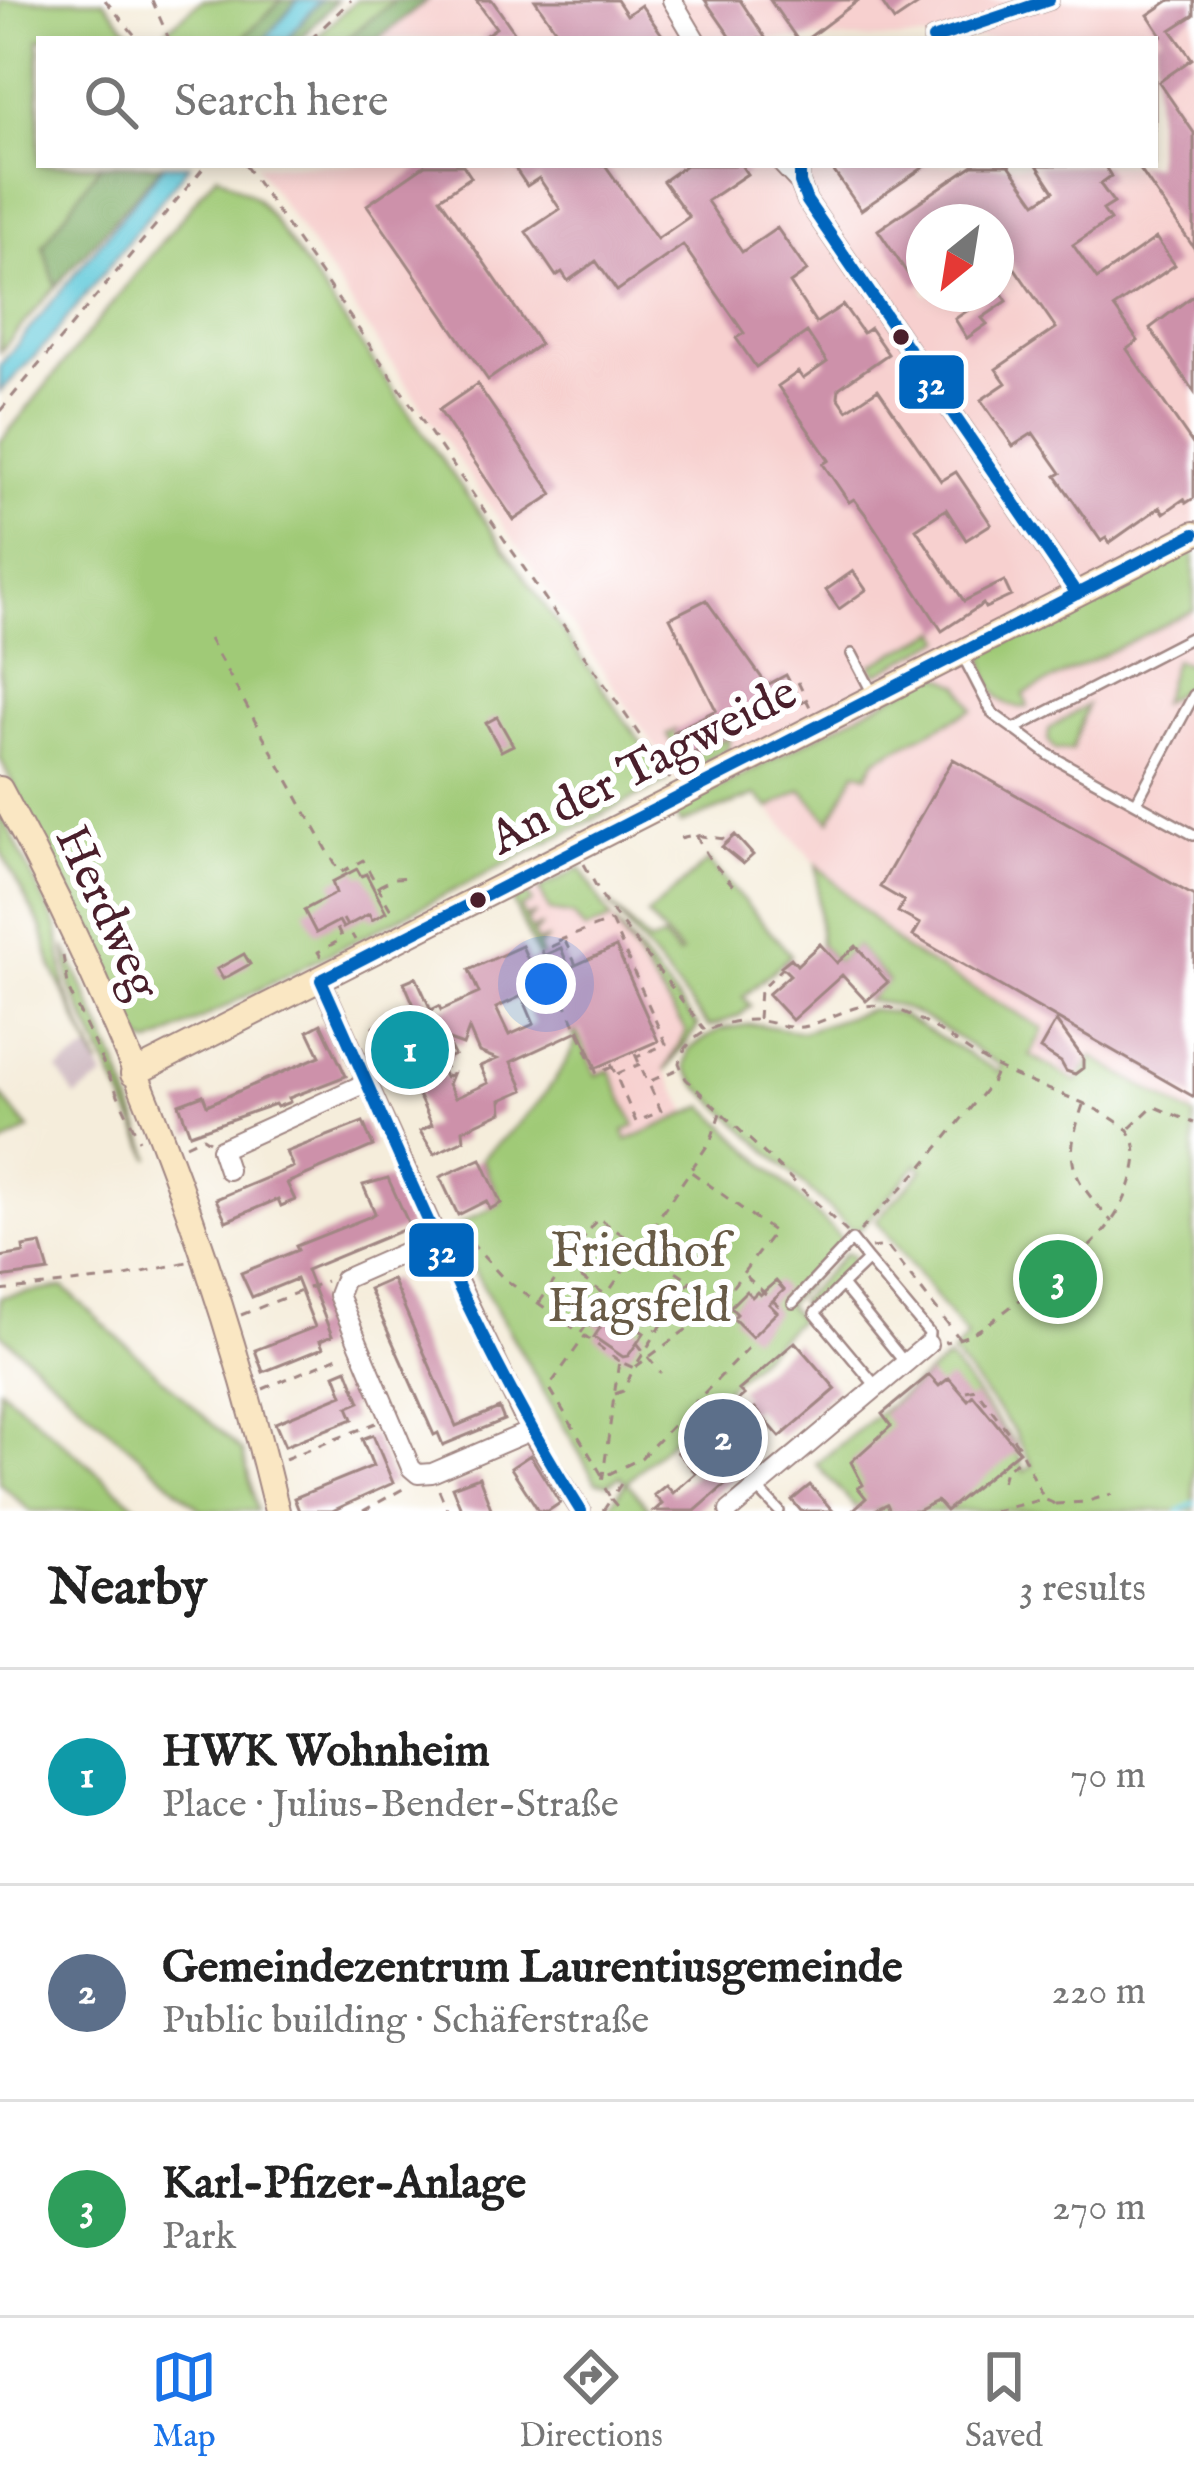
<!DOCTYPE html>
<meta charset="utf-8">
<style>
:root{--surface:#fff;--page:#f6f6f6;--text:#222;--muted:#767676;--line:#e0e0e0;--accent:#1a73e8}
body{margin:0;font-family:"IM FELL English",serif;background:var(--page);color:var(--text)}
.compass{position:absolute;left:906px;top:204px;width:108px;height:108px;border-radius:50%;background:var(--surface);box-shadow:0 6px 18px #0003;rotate:210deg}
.you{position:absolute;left:546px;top:984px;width:42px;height:42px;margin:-30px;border:9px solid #fff;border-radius:50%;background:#1a73e8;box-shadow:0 0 0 18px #1a73e833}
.badge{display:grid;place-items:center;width:78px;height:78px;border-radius:50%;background:var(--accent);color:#fff;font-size:39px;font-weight:700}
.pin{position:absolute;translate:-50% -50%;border:6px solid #fff;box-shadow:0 3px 12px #0006}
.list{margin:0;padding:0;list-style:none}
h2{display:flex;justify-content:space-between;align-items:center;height:156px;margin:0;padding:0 48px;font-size:51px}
h2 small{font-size:39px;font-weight:400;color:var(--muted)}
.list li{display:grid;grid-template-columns:78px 1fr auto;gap:36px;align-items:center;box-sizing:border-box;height:216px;padding:0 48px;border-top:3px solid var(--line)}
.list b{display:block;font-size:45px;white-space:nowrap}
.list p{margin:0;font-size:39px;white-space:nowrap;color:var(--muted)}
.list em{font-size:39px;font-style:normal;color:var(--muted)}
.icon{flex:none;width:66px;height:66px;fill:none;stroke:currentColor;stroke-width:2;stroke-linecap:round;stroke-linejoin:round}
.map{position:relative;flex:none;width:1194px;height:1511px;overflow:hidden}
.search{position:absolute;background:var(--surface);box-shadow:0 6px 18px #0003;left:36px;right:36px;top:36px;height:132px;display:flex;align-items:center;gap:30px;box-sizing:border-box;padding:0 42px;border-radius:0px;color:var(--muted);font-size:45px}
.sheet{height:804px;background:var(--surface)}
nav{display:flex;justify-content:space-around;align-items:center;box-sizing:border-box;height:168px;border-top:3px solid var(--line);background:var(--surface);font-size:33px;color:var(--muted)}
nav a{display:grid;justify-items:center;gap:6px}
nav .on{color:var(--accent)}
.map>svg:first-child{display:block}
</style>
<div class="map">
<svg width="1194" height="1511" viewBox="0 0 1194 1511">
<rect width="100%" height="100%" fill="#fff"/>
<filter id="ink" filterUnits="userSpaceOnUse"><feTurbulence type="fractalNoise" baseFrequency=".00833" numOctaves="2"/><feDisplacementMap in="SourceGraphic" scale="24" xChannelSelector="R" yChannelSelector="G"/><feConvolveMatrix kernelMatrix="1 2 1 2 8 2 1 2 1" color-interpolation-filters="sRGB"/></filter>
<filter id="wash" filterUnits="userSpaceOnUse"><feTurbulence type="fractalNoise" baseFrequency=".004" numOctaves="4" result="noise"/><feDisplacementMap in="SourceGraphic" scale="48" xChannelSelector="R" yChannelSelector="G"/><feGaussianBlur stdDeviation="2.7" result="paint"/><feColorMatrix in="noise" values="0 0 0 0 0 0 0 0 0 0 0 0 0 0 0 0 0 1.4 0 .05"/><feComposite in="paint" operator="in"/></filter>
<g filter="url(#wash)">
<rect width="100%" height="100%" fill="#f5eddb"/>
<path fill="#f7d0cf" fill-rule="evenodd" d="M428,0H1194V1116L1093,1058L1078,1082L1029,1055L1043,1029L904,949L817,865L756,794L682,786L256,165H1155V39H378ZM924,222H996V294H924Z
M581,868L686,1032L665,1071L689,1113L627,1141L532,1113L564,1068L576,1042L513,902Z"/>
<path fill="#d2bec5" d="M91,1049L104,1078L75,1097L58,1070Z"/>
<path fill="#a0ca77" stroke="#757451" stroke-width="3" d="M0,0H103L136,39H39V165H100L43,246L56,286L0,352Z
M202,0H282L242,39H171L167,29Z
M356,0H395L346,39H315Z
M217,174L256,198L274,221L668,781L152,1044L145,1043L132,1029L0,758V442Z
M1194,543V610L1024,694L1028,707C999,712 982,679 985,653Z
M939,631L944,639L876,674L871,665Z
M1174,660L1190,664L1194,681L1161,703Z
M936,674L960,685L973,709L876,759L867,775L856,771L830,821L802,790L770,808L756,795L680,824L674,811Z
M1087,705L1072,750H1055L1048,740L1049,729Z
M675,730L689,756L729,737L728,749L689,769L667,735Z
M0,811L58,929L65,989L99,1066L51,965L42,929L0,850Z
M708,861L791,955L743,997L751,1006L739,1016L709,1027L608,902L649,943L663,938L678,955L681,953L647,915Z
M817,865L904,949L1044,1029L1030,1055L1077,1082L1092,1057L1194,1116V1511H859L816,1464L948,1358L1015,1444L1024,1472L1032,1466L1014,1431L953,1354L967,1337L876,1220L923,1170L918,1164L860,1229H851L697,1085L685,1067L689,1049L721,1029L754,1024L802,1032L871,1009L899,1014L999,1072L1002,1066C961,1043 914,1001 866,1001L888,981L856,946L837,963L820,944Z
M581,868L611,919L585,930L573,915L550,911L539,889Z
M528,894L532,903L521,908L526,918L536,913L527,921L531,930L542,926L533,934L537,943L548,939L538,947L596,1075L610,1070L635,1126L624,1131L627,1140L705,1106L844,1241L787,1305L799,1319L627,1482L651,1511H606L626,1482L620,1476L608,1484L596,1482L450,1229L501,1203L482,1158C521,1123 554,1091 576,1042L513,902Z
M614,922L698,1026L665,1071L686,1031Z
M65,946L116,1062L151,1159L71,988Z
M0,1094L29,1129L0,1146Z
M846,1253L853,1255L851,1265L806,1309L799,1301Z
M63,1287L243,1452L257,1511H202L0,1333V1297Z
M0,1388L142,1511H30L0,1483Z"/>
<path fill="#80ae68" stroke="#65664a" stroke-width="3" d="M282,0H298L265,39H242Z
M320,0H337L301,39H287Z
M395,0H428L378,39H346Z
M100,165H162L56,286L43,246Z"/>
<path fill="#5fc9da" stroke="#547482" stroke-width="3" d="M298,0H320L287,39H265Z
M164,165H189L48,342L0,392V365Z"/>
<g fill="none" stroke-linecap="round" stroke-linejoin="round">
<path stroke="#5fc9da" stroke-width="4.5" d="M1179,1511L1194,1503"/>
</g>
<g id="blocks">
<path fill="#cd91aa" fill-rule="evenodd" d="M476,0H492L519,39H480L496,28Z
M535,0H617L627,15L641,5L665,39H562Z
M705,0H740L766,39H732Z
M770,0H859L807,39H797Z
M880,0H925L894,21Z
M1170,0H1194V15L1171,30L1192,59L1159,82L1194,133V248L1137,165H1155V41L1162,36L1148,15Z
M425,165H463L471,177L440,198L540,344L488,380L367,205Z
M513,165H605L657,239L689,217L663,181L686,165H741L747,174L707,201L742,252L777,228L807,271L790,283L816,323L843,305L863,333L870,328L888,354L839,388L838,397L847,410L878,389L941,481L956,472L991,524L966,540L946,509L916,529L964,601L1004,581L1011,596L985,608L983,604L942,631L867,516L854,499L849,502L823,464L829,460L778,386L798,372L803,379L827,362L807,332L756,367L736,338L744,333L683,245L617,291L596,261L568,281L562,272L556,276L526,232L560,209L539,178L527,186Z
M840,165H927L861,210L833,170Z
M973,165H1009L1036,203L1054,191L1037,165H1104L1111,176L1100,184L1114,203L1103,210L1110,220L1073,245L1097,279L1156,238L1175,265L1114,307L1138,341L1127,349L1194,446V498L1186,503L1184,499L1164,513L1160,507L1109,543L1106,538L1101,541L1056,476L1061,473L1033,433L1013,446L981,400L1006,383L996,369L1056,328L996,241V222H924V280L916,286L878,230Z
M999,289L1007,301L982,318L987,324L967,338L955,319Z
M1194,295V392L1150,328Z
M477,384L553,494L514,520L439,410Z
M853,571L866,590L839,609L826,590Z
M706,600L767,685L786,675L799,699L686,757L673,732L716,710L670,618Z
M497,717L513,745L501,751L486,723Z
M953,759L1194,896V1097L913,936L920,924L898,912L904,901L880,887Z
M735,835L753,855L743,864L722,847Z
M357,869L361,876L366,874L386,912L372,920L369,914L343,928L339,921L316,933L304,910L336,893L332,882Z
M820,944L837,963L856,946L888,982L866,1001L842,975L792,1020L768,994L790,975L781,966L791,958L797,965Z
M522,946L529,962L561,948L569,968L616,947L658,1041L596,1068L580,1030L511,1062L524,1090L501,1100L502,1112L463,1130L464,1140L434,1154L420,1131L432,1125L416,1090L435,1082L423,1056L392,1070L373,1027L417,1012L404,982L416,977L431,1010L439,1006L441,1010L479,993L469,970ZM522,996L534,1024L509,1035L496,1008ZM469,1029L479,1052L497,1059L480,1066L488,1083L455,1098L448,1084L452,1074L445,1077L441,1068L445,1067L442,1061L454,1055L446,1039L463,1045Z
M244,954L250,964L223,979L217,969Z
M1056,1021L1083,1058V1068L1075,1074L1066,1071L1061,1062L1040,1049Z
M321,1024L346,1076L289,1098L290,1102L277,1107L275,1104L190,1134L179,1104L203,1095L207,1105L320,1056L308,1031Z
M363,1122L373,1146L287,1183L295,1200L281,1206L278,1199L226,1221L216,1199L293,1167L286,1152Z
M481,1159L501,1203L490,1209L486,1201L458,1215L440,1177Z
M388,1178L410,1227L306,1270L332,1336L320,1341L323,1348L263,1372L255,1350L315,1327L296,1279L252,1297L241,1273L298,1250L296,1246L369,1217L375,1213L363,1185Z
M41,1244L49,1271L0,1278V1257L24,1253L23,1247Z
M392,1279L456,1426L499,1408L504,1420L443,1445L438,1433L434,1435L369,1289Z
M776,1281L784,1290L769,1304L777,1312L752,1337L733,1318L737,1314L730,1307L746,1291L752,1297L757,1292L760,1295Z
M601,1309L609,1314L611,1311L644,1333L628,1356L623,1357L594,1337L600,1328L591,1322Z
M795,1342L836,1389L780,1437L755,1408L734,1425L757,1452L750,1458L753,1461L695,1511H654L662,1504L654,1495L666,1485L673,1493L696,1473L677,1452L744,1395L739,1390Z
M347,1369L360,1402L348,1407L353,1419L285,1446L275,1423L343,1395L335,1374Z
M929,1375L939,1386L949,1378L968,1400L973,1395L1019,1451L946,1511L937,1501L917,1511H890L887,1504L873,1511H852L866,1498L858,1488L863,1485L851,1462L891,1426L882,1414Z
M373,1435L393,1483L332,1511H299L294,1498L373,1466L362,1439Z
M530,1455L560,1503L548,1511H539L511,1468Z
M479,1477L492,1511H462L452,1487Z
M810,1485L833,1511H801L792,1500Z"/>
</g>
</g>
<g filter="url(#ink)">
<use href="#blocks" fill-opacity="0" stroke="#a08683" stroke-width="3"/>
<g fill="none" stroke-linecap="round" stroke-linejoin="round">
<g stroke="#a08683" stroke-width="14">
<path id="lane" d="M1194,636L1014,729L1049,755L1194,835
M852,654L872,692
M963,656L993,714L1014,729
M1136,803L1194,695
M868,1260L929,1333L928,1344
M793,1303L852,1240L868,1260L842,1285
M876,1386L815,1313L842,1285L905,1363
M758,1489L779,1511"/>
</g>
<g stroke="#a08683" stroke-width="22">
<path id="street" d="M672,0L695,39
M933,39L1049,0
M783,165L800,183
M800,165V183L807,201L1077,594
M321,980L437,1238L530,1431L581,1511
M228,1170L221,1149L366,1083
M437,1238L344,1279L338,1295L411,1468L418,1474L432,1473L530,1431
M729,1511L928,1344"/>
</g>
<g stroke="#a08683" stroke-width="28">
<path id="secondary" d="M0,789C123,1013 218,1263 277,1511
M133,1074L1194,534"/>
</g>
<path stroke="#a08683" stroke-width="3" stroke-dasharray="9 9" stroke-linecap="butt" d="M105,0L138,39
M152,0L169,39
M311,39L351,0
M245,165L670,779
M0,411L206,165
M209,639L340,873L363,860L394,916
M798,682L810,707
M734,732L739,743
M736,736L807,700
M696,835L709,858L739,892
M680,838L693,835L725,839
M584,864L605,902L705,1030
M379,886L395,878L411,877
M343,919L355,940
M611,921L666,1044L637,1057
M558,941L610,921
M565,941L576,965
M559,943L542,951L597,1074L612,1067
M63,956L69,990L139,1140
M321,957L318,952L342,939L336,926L340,923
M758,1019L760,990L783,968
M635,1054L647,1081
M611,1064L636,1122L661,1111L648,1082L678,1069
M617,1074L640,1064
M1083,1105C1062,1166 1072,1176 1112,1222
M1130,1128L1153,1106L1194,1123
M186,1145L203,1137L209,1141
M860,1231L922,1167L991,1083L998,1068
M847,1232L686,1079L679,1063C686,1033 725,1020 753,1020C773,1021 788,1031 808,1026C836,1017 857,1000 888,1007C925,1016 960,1048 994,1066C1037,1089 1091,1099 1128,1130C1138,1144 1137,1158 1133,1174C1119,1234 1071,1263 1024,1297C998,1315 977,1338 944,1342
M457,1239L464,1235L503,1278L579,1332
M871,1248L887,1246L959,1338
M566,1267L656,1330
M746,1276L783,1310
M0,1291L117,1278L187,1262
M539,1303L598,1218L689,1280
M241,1315L326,1281
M581,1333L711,1140L720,1113
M637,1343L661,1373
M619,1361L585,1336L549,1387L603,1477L641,1458L751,1345
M263,1389L343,1355
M966,1391L976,1389L1018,1445L1044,1499
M615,1394L623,1391L634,1368L718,1306L774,1232L690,1171
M707,1445L697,1437L694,1439L707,1456
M285,1459L376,1423
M1002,1482L1005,1470L1022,1457
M621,1484L611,1499L621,1511
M439,1490L448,1511
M1055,1504L1085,1502L1112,1494
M363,1511L410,1485
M603,1511L611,1499L602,1483L619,1361L634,1368L690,1281L715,1304
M994,1511L1044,1499L1053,1503L1055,1511"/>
<use href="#lane" stroke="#fff" stroke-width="9"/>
<use href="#street" stroke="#fff" stroke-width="18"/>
<use href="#secondary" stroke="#fae7c3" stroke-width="24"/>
<g stroke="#fff" stroke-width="21">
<path id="bus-1" d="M933,39L1049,0
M800,165V183L807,201L1077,594
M321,980L1194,534
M321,980C402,1159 475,1345 581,1511"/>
</g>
<use href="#bus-1" stroke="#0065bd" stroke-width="12"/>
</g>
</g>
<g fill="#4a1f2b" stroke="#fff" stroke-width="4.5">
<circle cx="901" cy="337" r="10"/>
<circle cx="478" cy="900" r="10"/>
</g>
<g text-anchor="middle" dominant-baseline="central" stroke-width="12" stroke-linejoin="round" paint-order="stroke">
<g font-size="48" fill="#4a1f2b" stroke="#fff">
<text transform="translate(644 767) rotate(-27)">An der Tagweide</text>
<text transform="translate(106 913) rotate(65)">Herdweg</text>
</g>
<g font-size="48" fill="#685b46" stroke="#fff">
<text x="639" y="1253">Friedhof<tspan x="639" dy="55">Hagsfeld</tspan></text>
</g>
</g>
<g stroke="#fff" stroke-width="4.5">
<rect x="897" y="353" width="69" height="58" rx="12" fill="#0065bd"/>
<rect x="407" y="1221" width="69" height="58" rx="12" fill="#0065bd"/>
</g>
<g font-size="33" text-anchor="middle" font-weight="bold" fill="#fff">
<text x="931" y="394">32</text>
<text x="442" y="1262">32</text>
</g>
</svg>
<svg class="compass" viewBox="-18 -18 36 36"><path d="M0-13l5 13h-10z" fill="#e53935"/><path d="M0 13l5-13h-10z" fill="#767676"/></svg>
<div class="you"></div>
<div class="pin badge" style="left:410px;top:1050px;background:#0f9aa8">1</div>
<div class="pin badge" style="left:723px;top:1438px;background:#5c6f8a">2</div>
<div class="pin badge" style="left:1058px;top:1279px;background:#2e9e5b">3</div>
<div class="search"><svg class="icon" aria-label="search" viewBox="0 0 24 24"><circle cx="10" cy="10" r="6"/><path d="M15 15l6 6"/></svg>Search here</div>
</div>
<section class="sheet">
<h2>Nearby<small>3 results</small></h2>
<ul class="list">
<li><span class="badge" style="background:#0f9aa8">1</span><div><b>HWK Wohnheim</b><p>Place · Julius-Bender-Straße</p></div><em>70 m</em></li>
<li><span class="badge" style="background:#5c6f8a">2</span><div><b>Gemeindezentrum Laurentiusgemeinde</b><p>Public building · Schäferstraße</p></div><em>220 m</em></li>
<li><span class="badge" style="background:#2e9e5b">3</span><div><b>Karl-Pfizer-Anlage</b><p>Park</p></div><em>270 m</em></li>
</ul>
</section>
<nav>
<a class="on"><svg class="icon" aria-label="map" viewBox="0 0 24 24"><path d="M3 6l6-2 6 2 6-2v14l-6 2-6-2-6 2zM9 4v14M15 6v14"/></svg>Map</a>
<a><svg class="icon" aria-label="directions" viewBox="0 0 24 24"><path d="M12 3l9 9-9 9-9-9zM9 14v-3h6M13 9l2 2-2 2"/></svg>Directions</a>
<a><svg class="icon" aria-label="saved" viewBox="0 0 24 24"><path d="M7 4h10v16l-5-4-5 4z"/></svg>Saved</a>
</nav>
